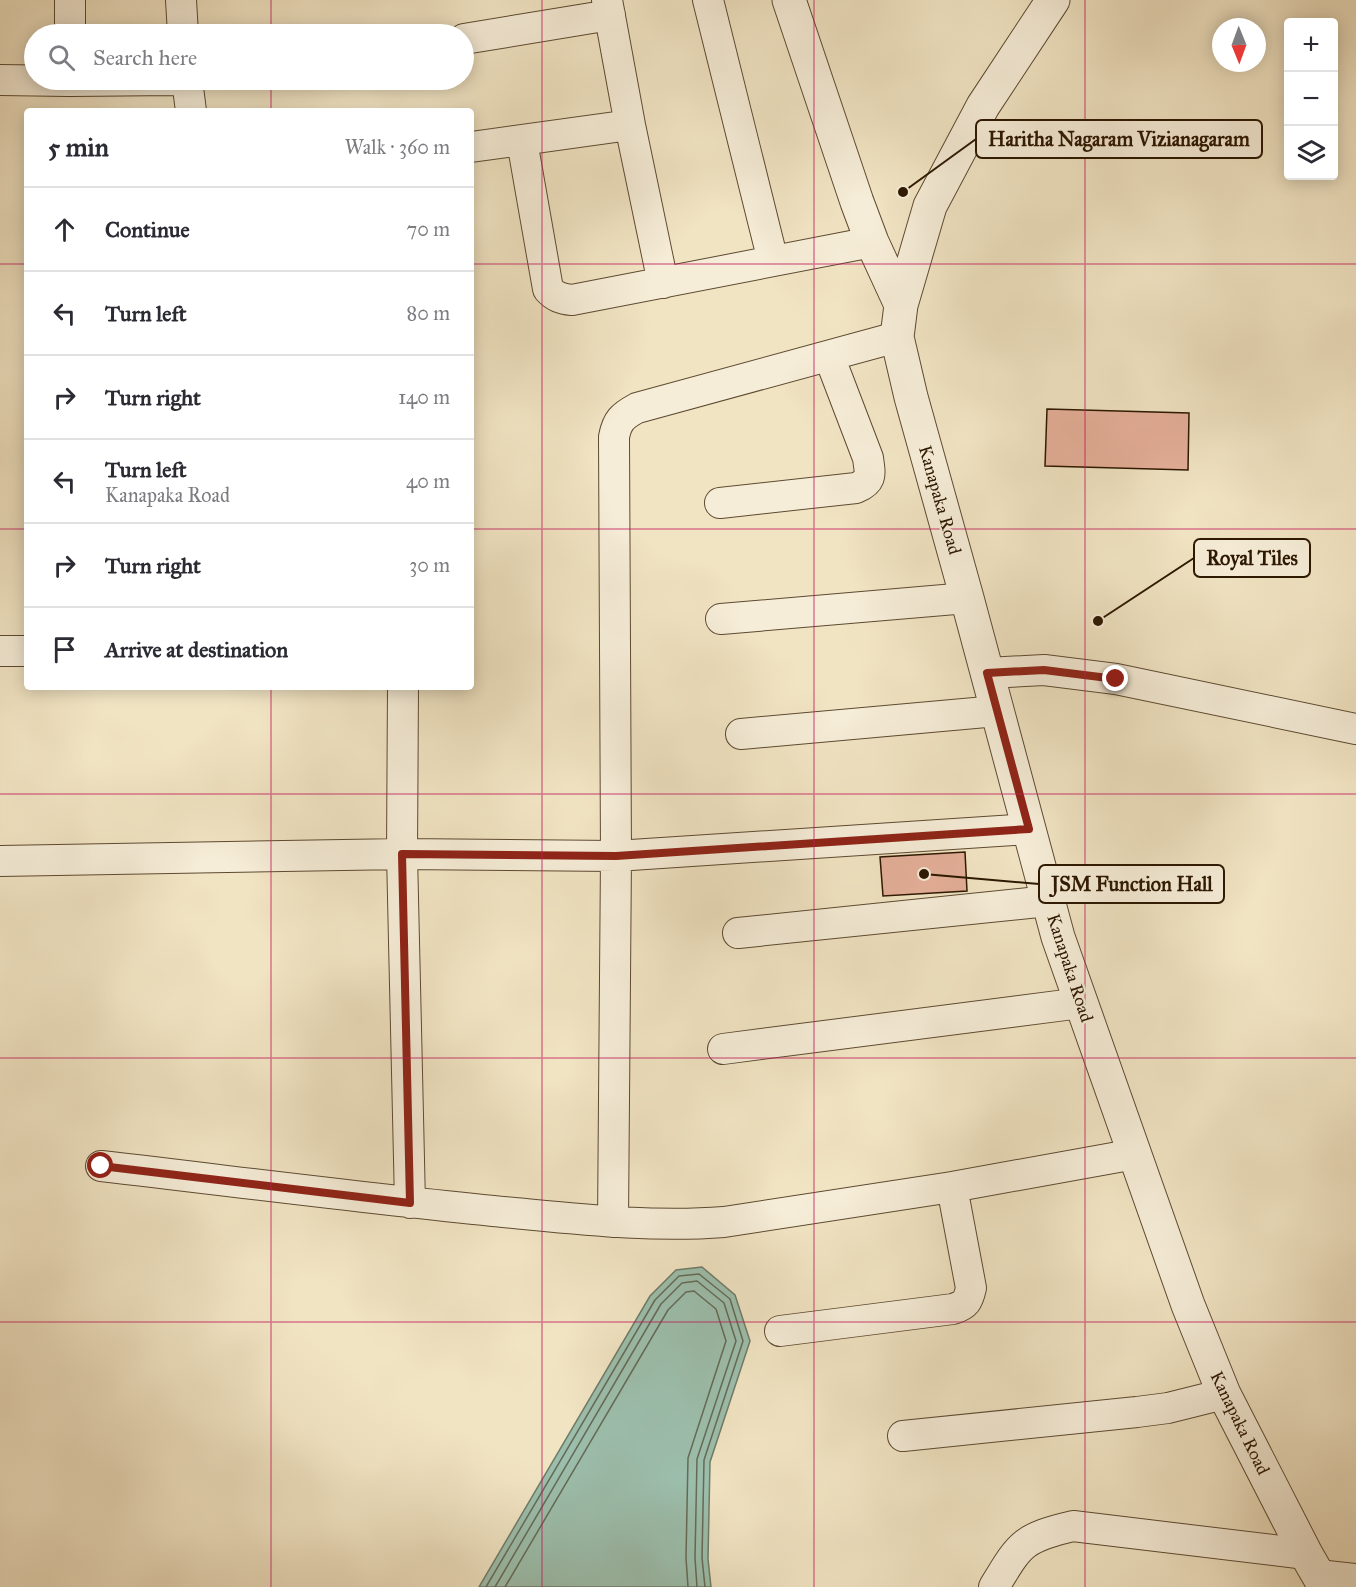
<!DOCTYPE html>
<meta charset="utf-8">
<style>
:root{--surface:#fff;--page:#f2f2f3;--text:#2b2b33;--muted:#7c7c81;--line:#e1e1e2}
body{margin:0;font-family:"IM FELL Great Primer",serif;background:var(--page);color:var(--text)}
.controls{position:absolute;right:18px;top:18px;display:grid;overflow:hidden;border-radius:6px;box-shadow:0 3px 15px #0003}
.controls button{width:54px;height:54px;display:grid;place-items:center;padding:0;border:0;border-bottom:2px solid var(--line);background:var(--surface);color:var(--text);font:30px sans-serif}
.compass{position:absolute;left:1212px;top:18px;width:54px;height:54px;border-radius:50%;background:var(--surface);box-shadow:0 3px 15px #0003;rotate:179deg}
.stop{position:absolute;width:18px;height:18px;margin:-14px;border:4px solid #8f2418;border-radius:50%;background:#fff}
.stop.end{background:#8f2418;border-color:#fff;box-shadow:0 2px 6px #0008}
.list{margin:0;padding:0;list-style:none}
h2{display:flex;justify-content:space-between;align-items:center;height:78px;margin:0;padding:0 24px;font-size:26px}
h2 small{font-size:20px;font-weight:400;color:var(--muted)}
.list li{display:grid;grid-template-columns:39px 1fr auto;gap:18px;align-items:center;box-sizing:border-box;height:84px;padding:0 24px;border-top:2px solid var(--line)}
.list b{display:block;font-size:22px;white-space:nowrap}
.list p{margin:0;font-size:20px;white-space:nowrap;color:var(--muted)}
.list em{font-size:20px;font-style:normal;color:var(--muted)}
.icon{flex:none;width:33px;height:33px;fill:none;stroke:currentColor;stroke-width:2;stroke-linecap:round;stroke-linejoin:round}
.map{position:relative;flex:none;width:1356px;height:1587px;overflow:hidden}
.search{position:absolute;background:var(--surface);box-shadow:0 3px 15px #0003;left:24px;top:24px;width:450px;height:66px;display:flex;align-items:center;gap:15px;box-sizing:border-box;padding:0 21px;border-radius:33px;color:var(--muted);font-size:22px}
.panel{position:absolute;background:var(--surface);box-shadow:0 3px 15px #0003;left:24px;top:108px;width:450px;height:582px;border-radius:6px}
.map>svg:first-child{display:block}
</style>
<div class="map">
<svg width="1356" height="1587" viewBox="0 0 1356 1587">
<rect width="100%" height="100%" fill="#f1e4c3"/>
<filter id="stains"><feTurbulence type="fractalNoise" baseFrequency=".00333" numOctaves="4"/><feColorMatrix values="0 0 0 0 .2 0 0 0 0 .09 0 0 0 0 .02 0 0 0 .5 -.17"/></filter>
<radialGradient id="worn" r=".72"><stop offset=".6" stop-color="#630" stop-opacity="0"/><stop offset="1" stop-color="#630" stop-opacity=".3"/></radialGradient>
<path fill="#9cbfad" stroke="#6f7c68" stroke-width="1.5" d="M702,1267L735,1295L750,1341L710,1462L708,1559L711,1587H479L650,1296L676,1270Z"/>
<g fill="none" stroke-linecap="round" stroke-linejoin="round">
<path stroke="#646b56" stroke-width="1.5" d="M486,1587L655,1300L679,1276L699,1274L730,1299L743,1341L704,1460L702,1558L705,1587
M495,1587L661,1304L682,1283L697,1281L724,1303L736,1341L697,1459L695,1558L697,1587
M505,1587L668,1310L686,1292L694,1291L716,1309L726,1341L688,1458L686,1558L688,1587"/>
</g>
<path fill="#e5af99" stroke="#2c1700" stroke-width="1.5" d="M1047,409L1189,413L1188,470L1045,466Z
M965,852L967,891L883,896L880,857Z"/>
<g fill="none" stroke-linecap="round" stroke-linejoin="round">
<g stroke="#5d4a31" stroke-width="32">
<path id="minor" d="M181,0L183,34
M607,0L630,125L663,283
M708,0L773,261
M70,34V0
M464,39L610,15
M0,80L69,81L175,80
M187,80L191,111
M522,141L548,289C555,297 562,299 572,300L872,242
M471,147L630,125
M720,503L856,488C873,481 870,474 868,458L829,356
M721,619L967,598
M0,651H27
M987,673L1044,670L1116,679L1356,729
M403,687L402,854L410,1203
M741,734L997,711
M0,861L402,854L616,856L1029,829
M738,933L1048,901
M723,1049L1081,1003
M101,1166C231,1181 362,1198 493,1211C570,1218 647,1228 724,1222L952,1187L1135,1154
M613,1222L616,856L614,437C617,421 622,416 637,408L897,337
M780,1331L953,1309C966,1305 968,1301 971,1288L952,1187
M903,1436L1137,1412L1168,1408L1224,1394
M1318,1575L1356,1579
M994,1587C1020,1544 1022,1538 1073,1526L1306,1554"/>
</g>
<g stroke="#5d4a31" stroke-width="35">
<path id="tertiary" d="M789,0L857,202L872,242L901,305
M1053,0L983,106L930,206L901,305L897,337L911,397L967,598L1058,937L1188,1305L1224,1394L1306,1554L1325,1587"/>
</g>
<use href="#minor" stroke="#f6edd8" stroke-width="30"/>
<use href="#tertiary" stroke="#f6edd8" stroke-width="33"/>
</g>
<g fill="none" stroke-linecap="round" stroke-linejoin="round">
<path stroke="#8f2418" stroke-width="8" d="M101,1166L410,1203L402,854L616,856L1029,829L987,673L1044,670L1116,679"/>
</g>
<path fill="none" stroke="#c2185b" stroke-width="1.5" stroke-opacity="0.55" d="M271,0V34M542,0V1587M814,0V1587M1085,0V1587M271,80V111M0,264H27M471,264H1356M0,529H27M471,529H1356M271,687V1587M0,794H1356M0,1058H1356M0,1322H1356"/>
<g text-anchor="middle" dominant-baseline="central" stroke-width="4.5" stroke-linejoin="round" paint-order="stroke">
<g font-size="18" fill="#2c1700" stroke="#f6edd8">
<text transform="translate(940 500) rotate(74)">Kanapaka Road</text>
<text transform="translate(1070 968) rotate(72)">Kanapaka Road</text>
<text transform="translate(1240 1423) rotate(64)">Kanapaka Road</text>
</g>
</g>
<path fill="none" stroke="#2c1700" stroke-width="2" d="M903 192L976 139M1098 621L1194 558M924 874L1039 884"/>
<g fill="#2c1700" stroke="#f6edd8" stroke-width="2">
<circle cx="903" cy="192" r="6"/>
<circle cx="1098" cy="621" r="6"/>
<circle cx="924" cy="874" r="6"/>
</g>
<g fill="#f6edd8" stroke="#2c1700" stroke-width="2">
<rect x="976" y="120" width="286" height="38" rx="6"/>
<rect x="1194" y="539" width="116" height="38" rx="6"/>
<rect x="1039" y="865" width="185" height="38" rx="6"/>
</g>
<g font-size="20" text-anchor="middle" font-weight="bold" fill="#2c1700">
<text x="1119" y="146">Haritha Nagaram Vizianagaram</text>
<text x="1252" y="565">Royal Tiles</text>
<text x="1132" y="891">JSM Function Hall</text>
</g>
<rect width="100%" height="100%" filter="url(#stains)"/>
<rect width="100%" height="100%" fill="url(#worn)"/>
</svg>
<div class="controls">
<button>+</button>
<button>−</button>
<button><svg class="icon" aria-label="layers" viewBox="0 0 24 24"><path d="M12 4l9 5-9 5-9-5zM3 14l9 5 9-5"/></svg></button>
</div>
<svg class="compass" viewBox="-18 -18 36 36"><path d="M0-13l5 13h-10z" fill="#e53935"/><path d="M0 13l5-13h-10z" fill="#7c7c81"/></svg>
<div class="stop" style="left:101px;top:1166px"></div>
<div class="stop end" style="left:1116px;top:679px"></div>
<div class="search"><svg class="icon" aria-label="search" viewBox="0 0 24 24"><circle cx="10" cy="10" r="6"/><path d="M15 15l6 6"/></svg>Search here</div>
<section class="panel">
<h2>5 min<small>Walk · 360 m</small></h2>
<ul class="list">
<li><svg class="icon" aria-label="ahead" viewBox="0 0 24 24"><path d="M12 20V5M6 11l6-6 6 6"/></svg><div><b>Continue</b></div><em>70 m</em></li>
<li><svg class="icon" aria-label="left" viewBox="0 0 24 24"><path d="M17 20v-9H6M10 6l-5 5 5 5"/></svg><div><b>Turn left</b></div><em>80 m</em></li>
<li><svg class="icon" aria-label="right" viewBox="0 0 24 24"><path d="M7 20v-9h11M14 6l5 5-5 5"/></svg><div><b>Turn right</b></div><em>140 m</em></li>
<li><svg class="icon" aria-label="left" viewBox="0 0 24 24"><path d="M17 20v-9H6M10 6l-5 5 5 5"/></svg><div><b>Turn left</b><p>Kanapaka Road</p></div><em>40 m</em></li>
<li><svg class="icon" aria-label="right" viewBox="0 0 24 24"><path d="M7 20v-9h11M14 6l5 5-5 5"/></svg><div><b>Turn right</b></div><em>30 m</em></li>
<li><svg class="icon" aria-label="arrive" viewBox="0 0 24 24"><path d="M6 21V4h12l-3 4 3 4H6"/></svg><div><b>Arrive at destination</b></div></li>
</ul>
</section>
</div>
